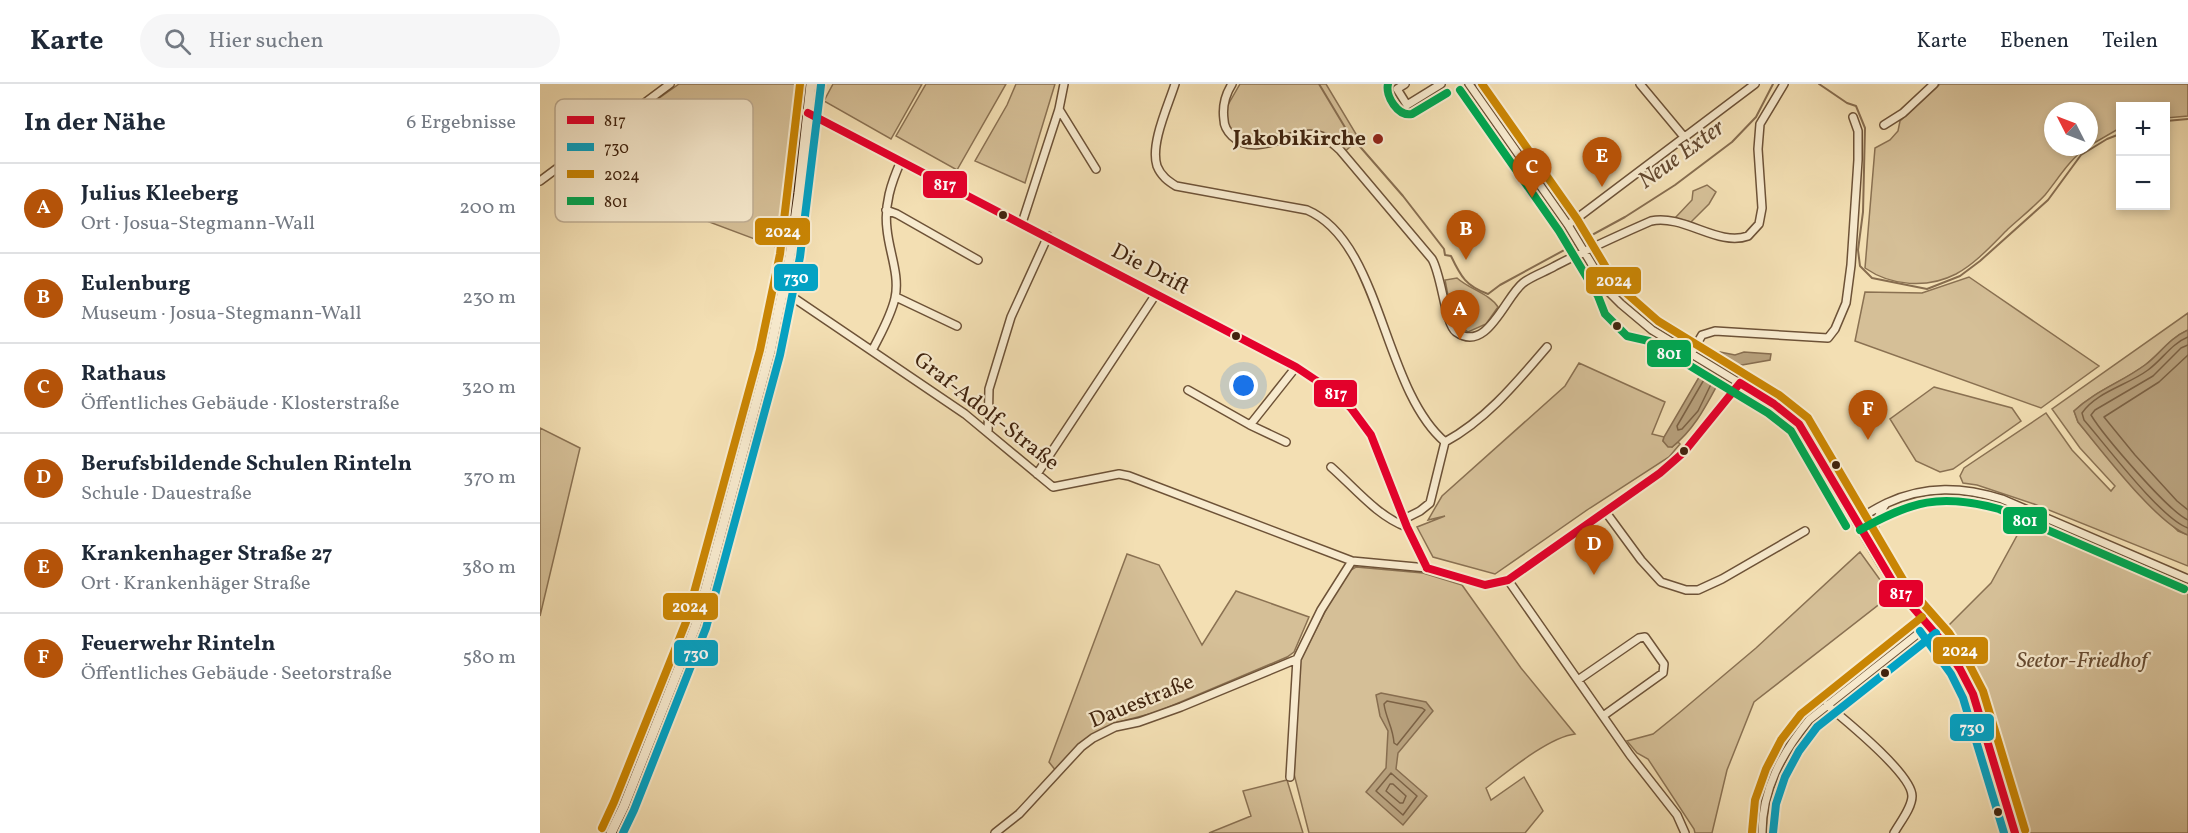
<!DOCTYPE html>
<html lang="de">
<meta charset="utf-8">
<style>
:root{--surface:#fff;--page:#f6f6f7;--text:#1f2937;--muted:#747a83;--line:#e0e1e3;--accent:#b45309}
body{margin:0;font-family:Vollkorn,serif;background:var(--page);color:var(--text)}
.controls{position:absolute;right:18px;top:18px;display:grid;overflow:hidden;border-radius:0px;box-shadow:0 3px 9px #0003}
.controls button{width:54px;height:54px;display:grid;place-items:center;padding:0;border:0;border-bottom:2px solid var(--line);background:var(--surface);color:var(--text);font:30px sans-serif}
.compass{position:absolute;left:1504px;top:18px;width:54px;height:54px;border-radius:50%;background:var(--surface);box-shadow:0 3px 9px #0003;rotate:312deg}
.you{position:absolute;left:704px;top:302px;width:21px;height:21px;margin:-15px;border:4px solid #fff;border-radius:50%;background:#1a73e8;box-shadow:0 0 0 9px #1a73e833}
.badge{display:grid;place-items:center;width:39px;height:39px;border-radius:50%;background:var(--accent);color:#fff;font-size:20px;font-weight:700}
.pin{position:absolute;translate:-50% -50px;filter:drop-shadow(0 2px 3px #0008)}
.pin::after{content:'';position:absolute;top:32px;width:21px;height:18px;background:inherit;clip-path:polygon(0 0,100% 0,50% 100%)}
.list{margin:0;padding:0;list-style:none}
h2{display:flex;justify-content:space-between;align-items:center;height:78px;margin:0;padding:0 24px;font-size:26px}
h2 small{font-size:20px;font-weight:400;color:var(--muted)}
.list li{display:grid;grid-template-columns:39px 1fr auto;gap:18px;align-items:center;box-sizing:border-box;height:90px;padding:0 24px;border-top:2px solid var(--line)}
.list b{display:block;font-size:22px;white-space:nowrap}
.list p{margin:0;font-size:20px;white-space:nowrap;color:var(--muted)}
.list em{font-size:20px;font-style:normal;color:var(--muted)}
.icon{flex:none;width:33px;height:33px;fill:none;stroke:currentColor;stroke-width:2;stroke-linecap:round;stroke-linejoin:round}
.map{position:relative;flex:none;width:1648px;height:749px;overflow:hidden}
header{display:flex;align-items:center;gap:36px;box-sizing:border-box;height:84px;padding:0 30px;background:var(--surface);border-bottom:2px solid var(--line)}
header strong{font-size:28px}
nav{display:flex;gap:33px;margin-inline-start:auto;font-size:21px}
.search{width:420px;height:54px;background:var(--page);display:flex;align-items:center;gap:15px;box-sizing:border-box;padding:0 21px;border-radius:33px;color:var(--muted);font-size:22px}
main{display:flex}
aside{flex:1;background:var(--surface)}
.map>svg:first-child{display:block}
</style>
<header>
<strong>Karte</strong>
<div class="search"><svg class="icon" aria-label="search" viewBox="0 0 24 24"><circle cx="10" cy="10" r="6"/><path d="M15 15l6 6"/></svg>Hier suchen</div>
<nav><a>Karte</a><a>Ebenen</a><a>Teilen</a></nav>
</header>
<main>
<aside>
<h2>In der Nähe<small>6 Ergebnisse</small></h2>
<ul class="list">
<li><span class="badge">A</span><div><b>Julius Kleeberg</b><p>Ort · Josua-Stegmann-Wall</p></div><em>200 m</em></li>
<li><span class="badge">B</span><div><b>Eulenburg</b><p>Museum · Josua-Stegmann-Wall</p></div><em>230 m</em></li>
<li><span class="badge">C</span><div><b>Rathaus</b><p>Öffentliches Gebäude · Klosterstraße</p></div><em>320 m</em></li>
<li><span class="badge">D</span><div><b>Berufsbildende Schulen Rinteln</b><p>Schule · Dauestraße</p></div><em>370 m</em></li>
<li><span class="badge">E</span><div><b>Krankenhager Straße 27</b><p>Ort · Krankenhäger Straße</p></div><em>380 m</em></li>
<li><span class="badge">F</span><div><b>Feuerwehr Rinteln</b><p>Öffentliches Gebäude · Seetorstraße</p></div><em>580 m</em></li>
</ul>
</aside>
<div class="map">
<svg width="1648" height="749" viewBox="0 0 1648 749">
<rect width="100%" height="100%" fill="#f3dfb3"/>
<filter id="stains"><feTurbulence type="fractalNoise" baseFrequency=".00333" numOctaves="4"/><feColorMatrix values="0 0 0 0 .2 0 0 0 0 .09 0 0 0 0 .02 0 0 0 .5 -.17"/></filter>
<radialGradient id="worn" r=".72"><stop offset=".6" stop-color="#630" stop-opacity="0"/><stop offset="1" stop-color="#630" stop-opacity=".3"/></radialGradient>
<path fill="#d5bf97" stroke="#8a7152" stroke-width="1.5" d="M139,0H265L249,139L244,166L92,109L94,100L116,81L136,96L134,65L94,32Z
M293,0H382L351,55L284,17Z
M386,0H466L417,86L356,52Z
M476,0H515L485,99L435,77L467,21Z
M700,0H786L819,55L803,69L776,50L713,59L691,51L684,40L685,26Z
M1400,0H1648V32L1626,34V22H1580V44L1549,62V27H1513V63H1547C1530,75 1518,95 1505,111C1494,123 1480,134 1468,145C1452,161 1436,179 1416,190C1387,205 1351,202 1325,184L1335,64L1350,56L1358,47L1360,37Z
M1167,101L1176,108L1169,120L1151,138L1135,134L1152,116L1153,107Z
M1429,193L1559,282L1501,324L1315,257L1325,208L1382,209Z
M917,194C929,205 950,210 958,223L946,240L928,248L913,237L905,196Z
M1648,229V246C1629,255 1621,269 1605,281C1582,298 1555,307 1534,327L1538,338L1578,386L1638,447L1648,451V482L1494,420L1437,401L1423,399L1420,392L1424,384L1506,329L1532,366L1571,407L1575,402L1540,364L1512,325Z
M1039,279L1125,318L1112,350L1124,353L1123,357L1132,363L1138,358L1140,360L1129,373L1050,424L955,490L893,473L877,443L905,432L888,436L902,412L1025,302Z
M1394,303L1472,324L1481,337L1413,385L1400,388L1376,377L1350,335Z
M0,344L40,364L0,532Z
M1485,437L1648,506V749H1483L1432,581L1403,547L1451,499Z
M1320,468L1351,511L1214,618L1187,686L1172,749H1155L1154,745L1108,675L1097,669L1087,657L1113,650L1139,629L1216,564Z
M587,470L619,481L662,561L696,507L769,533L754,568L747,573L617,628L575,639L554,651L516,687L509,678Z
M816,483L883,489L922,501L981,584L1035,650C1009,653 967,688 946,704L951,716L984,693L1003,727L985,749H769L754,690L760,577L790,518L809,487Z
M747,696L763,749H669L711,732L703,707Z"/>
<path fill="#b69f7b" stroke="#876d4f" stroke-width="1.5" d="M1648,246V451C1616,439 1562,367 1538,338L1534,327C1555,307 1582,298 1605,281C1621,269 1628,255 1648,246Z
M1180,268L1195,271L1204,268L1231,270L1230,276L1202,281L1189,280C1171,310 1160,341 1132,363H1128L1123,357L1124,353L1169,276Z
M841,609L886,618L893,627L858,669L856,685L887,712L863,741L826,708L846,684L848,647L840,632L836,611Z"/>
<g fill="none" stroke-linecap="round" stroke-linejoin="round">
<path stroke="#7b6144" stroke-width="1.5" d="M1648,253C1631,260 1623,275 1608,286C1588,301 1556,308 1542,329L1544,336C1565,360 1621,435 1648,444
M1648,261L1641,264L1613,292L1555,326L1551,331C1563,351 1628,427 1648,436
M1648,271L1619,298L1564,333L1595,371L1637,417L1648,426
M1169,287L1137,342L1138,346L1142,345L1158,327L1176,290
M847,617L882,624L885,626L857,661L854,659C853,643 846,635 844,620Z
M851,689L877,712L863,731L836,707Z
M850,700H853L866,712L863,719H860L846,707Z"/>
<path stroke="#876d4f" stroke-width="2" d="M779,0L809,50L863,112L904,165L905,171L911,172C921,193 926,202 948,210L960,201L1085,133L1135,101L1192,58L1216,33L1233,0
M1279,0L1307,19L1316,22L1325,44L1323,128L1318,166L1320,182L1332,194L1387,205L1420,192L1440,177L1508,116L1541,71L1567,55L1580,50
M1626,37L1648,35"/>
<g stroke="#6d5237" stroke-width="10">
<path id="minor" d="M635,0C628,22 610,60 617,82C621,92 628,97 636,102L767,126C842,158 842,304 905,358
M692,0C685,11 682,22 684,36C684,42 687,47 692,52C716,75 750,45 778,51C787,53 793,60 800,66L892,175C902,192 905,240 916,248C947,270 965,213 983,199C992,192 1005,188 1015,182C1046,166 1079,151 1111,137C1144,130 1178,163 1208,152L1219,140L1222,124L1218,65L1220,40L1244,0
M865,0L857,5L867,21L901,0
M929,0L1028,141L1068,207L1081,220L1112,246L1234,320L1259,340L1341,480L1357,505L1401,556L1420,585L1433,610L1475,749
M1100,0L1145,54
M519,25L556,85
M268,29L756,283L795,309L811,324L831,351L867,443L887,484
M1344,41L1363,29L1394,0
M0,97L130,0
M346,126L357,130L438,176
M482,139L519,25L524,0
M1028,141L1215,0
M243,208L248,210L425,330L513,403L579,390L589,392L812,477
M356,213L417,242
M333,265C341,249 351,232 355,214C360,191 349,168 347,145C344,121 351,99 361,77
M1151,270L1162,251L1175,247L1288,254L1295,245L1306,219L1311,181L1318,76V47L1313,33
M648,306L710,341L756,283
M710,341L746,358
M448,349L449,305L471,233L508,152
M905,358C946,336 977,298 1007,263
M791,383C814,403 838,433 867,443
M497,390L616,210
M1065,427L1101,476L1121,498L1146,506H1158L1182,495L1265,447
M864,435L880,427L890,419L905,358
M1315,437C1326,431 1336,424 1347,419C1386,401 1423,403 1462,415L1648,495
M1338,472C1330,447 1332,442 1345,421
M968,496L1090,671L1137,731L1145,749
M1038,596L1099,554L1105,553L1124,580L1123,589L1063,632
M1287,621C1305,636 1372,690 1372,712C1372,724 1360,738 1354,749
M750,693L757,575
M455,749L479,730L541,663L553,654L575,643L599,638L641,623L757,575L781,526L812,477L887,484L945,501L968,496L1120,389L1144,368L1200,299
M1222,749C1222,705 1242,669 1269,636L1389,541"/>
</g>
<g stroke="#40230e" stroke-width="12">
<path id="secondary" d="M71,749L84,722L156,541L230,268L250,172L259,109L271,0"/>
</g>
<use href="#minor" stroke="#f7eace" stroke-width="7"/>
<use href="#secondary" stroke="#f7eace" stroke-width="9"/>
<g stroke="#f7eace" stroke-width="12">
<path id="bus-1" d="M268,29L756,283L795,309L811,324L831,351L867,443L887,484
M1200,299L1234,320L1259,340L1357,505L1401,556L1420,585L1433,610L1475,749
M887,484L945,501L968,496L1120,389L1144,368L1200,299"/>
</g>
<g stroke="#f7eace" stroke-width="12">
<path id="bus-2" d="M1380,547L1411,590L1423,614L1464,749
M83,749L94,726L166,544L240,271L260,173L281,1
M1233,749L1236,720L1245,693L1259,667L1277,643L1396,549"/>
</g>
<g stroke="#f7eace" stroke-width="12">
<path id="bus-3" d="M942,0L1037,135L1076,200L1118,237L1239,311L1268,334L1365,499L1409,549L1429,580L1443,607L1485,746
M62,744L74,718L146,538L220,266L240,170L260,0
M1212,748L1215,716L1226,685L1241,656L1261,630L1382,533"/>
</g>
<g stroke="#f7eace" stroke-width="12">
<path id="bus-4" d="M848,0C845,12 858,33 872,30L907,9
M920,6L1019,147L1058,212L1065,230L1087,252L1109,257L1228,329L1251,347L1306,442
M1320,446C1372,417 1400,409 1459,425L1644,505"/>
</g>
<use href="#bus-1" stroke="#e4002b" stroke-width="8"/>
<use href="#bus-2" stroke="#03a2c4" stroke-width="8"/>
<use href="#bus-3" stroke="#c98504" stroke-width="8"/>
<use href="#bus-4" stroke="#00a651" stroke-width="8"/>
</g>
<circle fill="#8f2418" stroke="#f7eace" stroke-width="2" cx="838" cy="55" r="6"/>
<g fill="#40230e" stroke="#f7eace" stroke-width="2">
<circle cx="463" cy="131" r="5"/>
<circle cx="1077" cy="242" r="5"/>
<circle cx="696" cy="252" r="5"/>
<circle cx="1144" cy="367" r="5"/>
<circle cx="1296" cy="381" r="5"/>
<circle cx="1345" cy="589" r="5"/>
<circle cx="1458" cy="728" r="5"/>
</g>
<g text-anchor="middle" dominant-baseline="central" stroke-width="4.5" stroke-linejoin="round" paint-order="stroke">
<g font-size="22" font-weight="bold" fill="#40230e" stroke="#f7eace" text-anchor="end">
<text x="826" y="55">Jakobikirche</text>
</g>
<g font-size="22" fill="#40230e" stroke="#f7eace">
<text transform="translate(610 186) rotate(28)">Die Drift</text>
<text transform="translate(446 328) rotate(38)">Graf-Adolf-Straße</text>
<text transform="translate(602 618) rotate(-22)">Dauestraße</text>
</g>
<g font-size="22" font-style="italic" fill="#654a30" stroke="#f7eace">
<text x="1542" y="577">Seetor-Friedhof</text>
</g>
<g font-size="24" font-style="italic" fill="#63482f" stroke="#f7eace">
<text transform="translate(1142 71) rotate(-36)">Neue Exter</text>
</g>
</g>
<rect x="15" y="15" width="198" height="123" rx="9" fill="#f7eace" stroke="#c0ae94" stroke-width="1.5"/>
<rect x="27" y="32" width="27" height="8" fill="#e4002b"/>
<rect x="27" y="59" width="27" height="8" fill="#03a2c4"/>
<rect x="27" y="86" width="27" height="8" fill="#c98504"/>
<rect x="27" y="113" width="27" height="8" fill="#00a651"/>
<g font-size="16" fill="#40230e">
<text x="64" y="42">817</text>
<text x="64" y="69">730</text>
<text x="64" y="96">2024</text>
<text x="64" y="123">801</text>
</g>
<g stroke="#f7eace" stroke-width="2">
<rect x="382" y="86" width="46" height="29" rx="6" fill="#e4002b"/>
<rect x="214" y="133" width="57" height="29" rx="6" fill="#c98504"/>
<rect x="233" y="179" width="46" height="29" rx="6" fill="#03a2c4"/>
<rect x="1045" y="182" width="57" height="29" rx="6" fill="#c98504"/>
<rect x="1106" y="255" width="46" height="29" rx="6" fill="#00a651"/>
<rect x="773" y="295" width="45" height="29" rx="6" fill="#e4002b"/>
<rect x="1462" y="422" width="46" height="29" rx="6" fill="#00a651"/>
<rect x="1338" y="495" width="46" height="29" rx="6" fill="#e4002b"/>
<rect x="122" y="508" width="57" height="29" rx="6" fill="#c98504"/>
<rect x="1392" y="552" width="57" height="29" rx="6" fill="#c98504"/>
<rect x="133" y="555" width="46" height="28" rx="6" fill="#03a2c4"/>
<rect x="1409" y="629" width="46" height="29" rx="6" fill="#03a2c4"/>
</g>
<g font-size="16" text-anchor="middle" font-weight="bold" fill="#fff">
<text x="405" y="106">817</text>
<text x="243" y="153">2024</text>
<text x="256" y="199">730</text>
<text x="1074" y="202">2024</text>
<text x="1129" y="275">801</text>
<text x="796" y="315">817</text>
<text x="1485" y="442">801</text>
<text x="1361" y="515">817</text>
<text x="150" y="528">2024</text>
<text x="1420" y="572">2024</text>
<text x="156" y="575">730</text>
<text x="1432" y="649">730</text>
</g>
<rect width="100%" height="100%" filter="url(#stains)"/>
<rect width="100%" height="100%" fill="url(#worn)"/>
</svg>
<div class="controls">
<button>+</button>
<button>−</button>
</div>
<svg class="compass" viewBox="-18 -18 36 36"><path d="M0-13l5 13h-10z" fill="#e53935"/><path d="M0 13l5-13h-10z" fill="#747a83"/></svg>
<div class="you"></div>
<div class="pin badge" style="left:920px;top:256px">A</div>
<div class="pin badge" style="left:926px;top:176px">B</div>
<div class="pin badge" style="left:992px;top:114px">C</div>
<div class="pin badge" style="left:1054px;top:491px">D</div>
<div class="pin badge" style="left:1062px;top:103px">E</div>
<div class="pin badge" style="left:1328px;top:356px">F</div>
</div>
</main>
